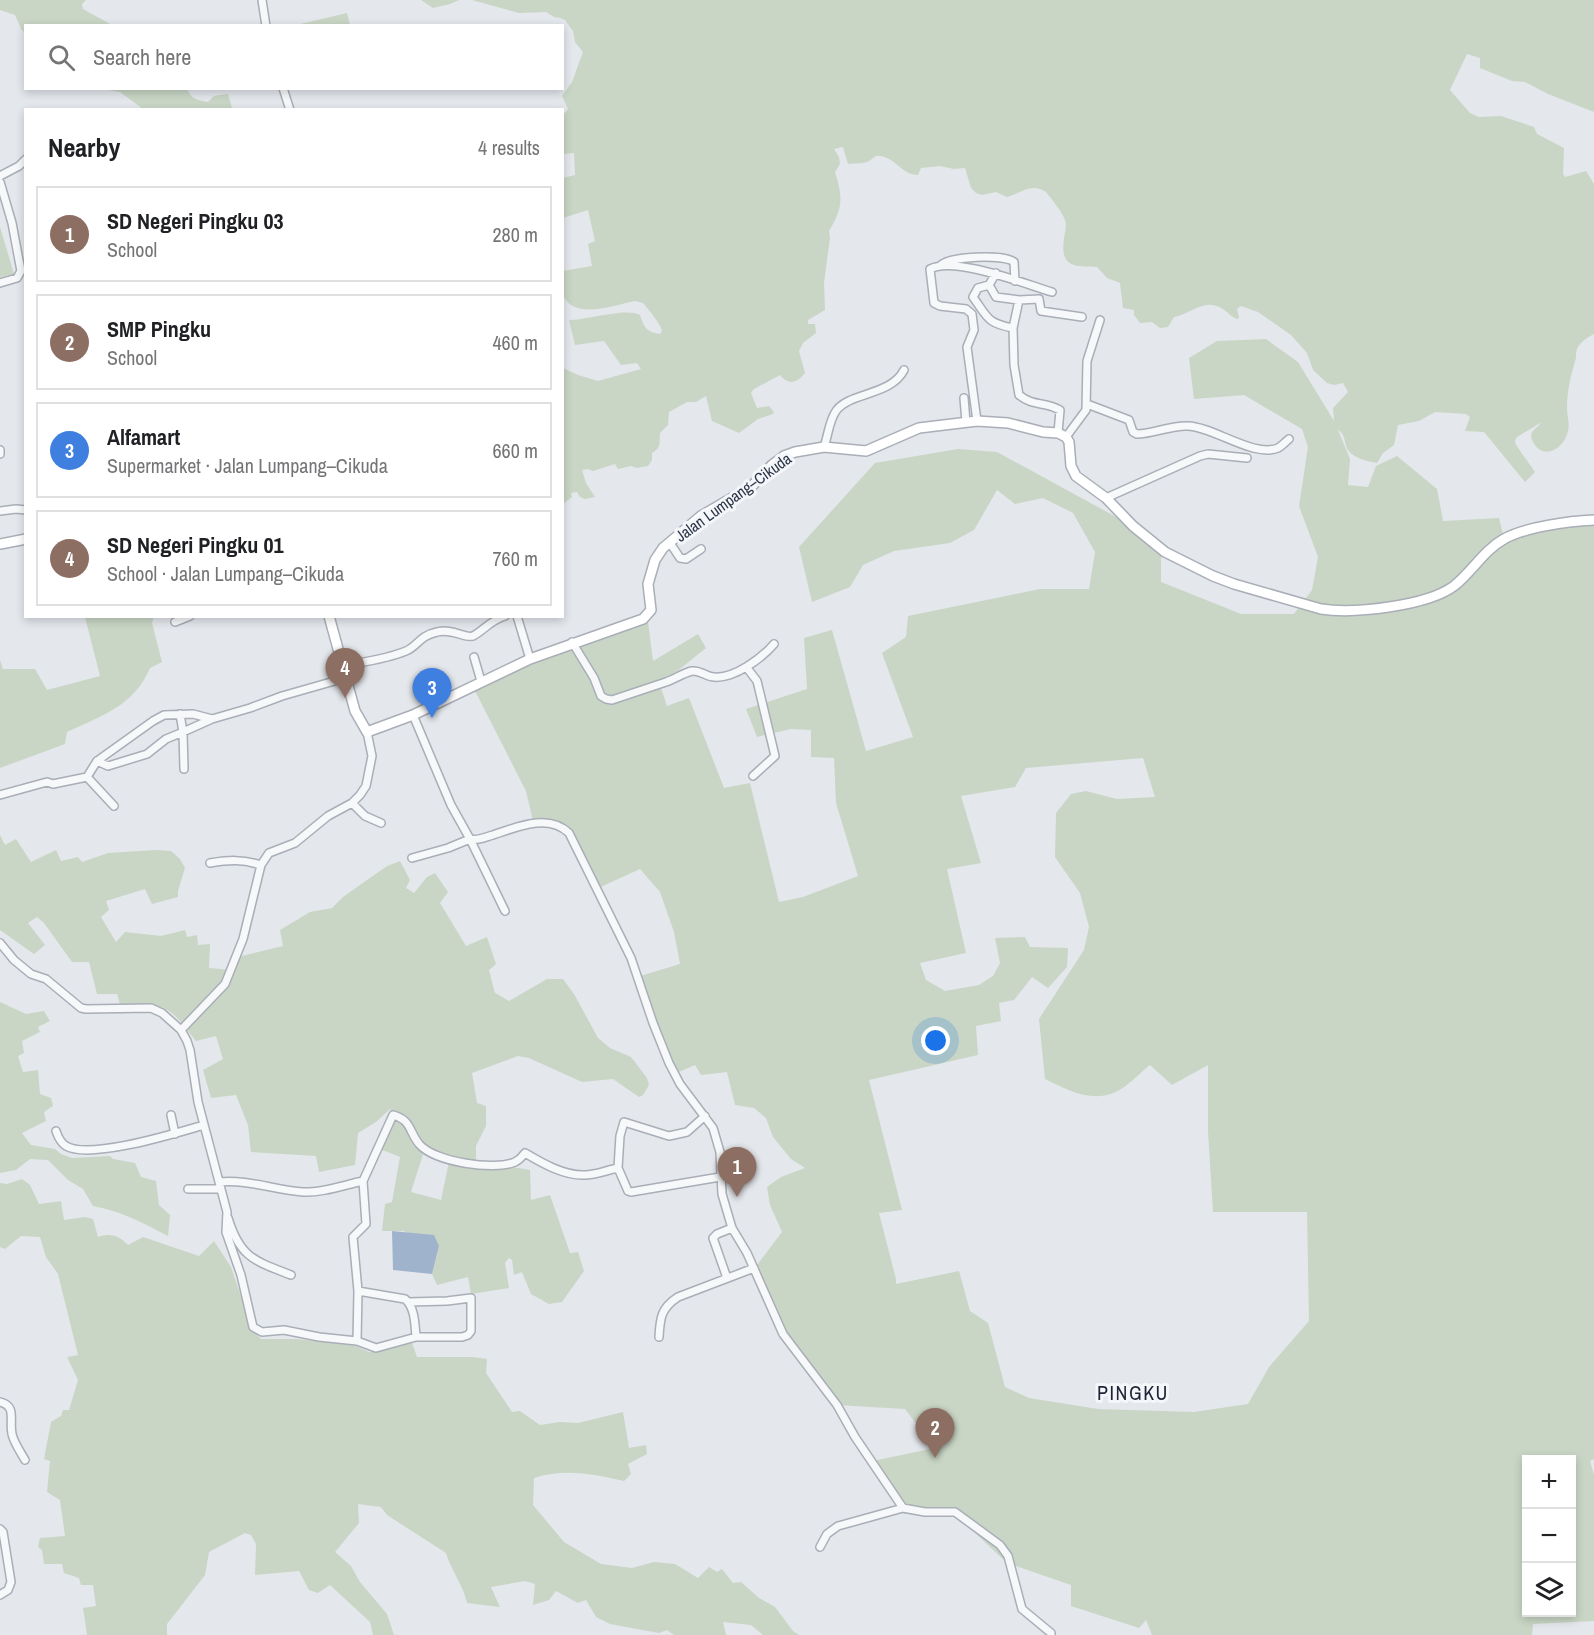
<!DOCTYPE html>
<meta charset="utf-8">
<style>
:root{--surface:#fff;--page:#f6f6f6;--text:#202124;--muted:#757577;--line:#e0e0e0;--accent:#d1495b}
body{margin:0;font-family:"Archivo Narrow",sans-serif;background:var(--page);color:var(--text)}
.controls{position:absolute;right:18px;bottom:18px;display:grid;overflow:hidden;border-radius:0px;box-shadow:0 3px 9px #0003}
.controls button{width:54px;height:54px;display:grid;place-items:center;padding:0;border:0;border-bottom:2px solid var(--line);background:var(--surface);color:var(--text);font:30px sans-serif}
.you{position:absolute;left:936px;top:1041px;width:21px;height:21px;margin:-15px;border:4px solid #fff;border-radius:50%;background:#1a73e8;box-shadow:0 0 0 9px #1a73e833}
.badge{display:grid;place-items:center;width:39px;height:39px;border-radius:50%;background:var(--accent);color:#fff;font-size:20px;font-weight:700}
.pin{position:absolute;translate:-50% -50px;filter:drop-shadow(0 2px 3px #0008)}
.pin::after{content:'';position:absolute;top:32px;width:21px;height:18px;background:inherit;clip-path:polygon(0 0,100% 0,50% 100%)}
.list{margin:0;padding:0;list-style:none}
h2{display:flex;justify-content:space-between;align-items:center;height:78px;margin:0;padding:0 24px;font-size:26px}
h2 small{font-size:20px;font-weight:400;color:var(--muted)}
.list li{display:grid;grid-template-columns:39px 1fr auto;gap:18px;align-items:center;box-sizing:border-box;height:96px;margin:0 12px 12px;padding:0 12px;border:2px solid var(--line);border-radius:0px}
.list b{display:block;font-size:22px;white-space:nowrap}
.list p{margin:0;font-size:20px;white-space:nowrap;color:var(--muted)}
.list em{font-size:20px;font-style:normal;color:var(--muted)}
.icon{flex:none;width:33px;height:33px;fill:none;stroke:currentColor;stroke-width:2;stroke-linecap:round;stroke-linejoin:round}
.map{position:relative;flex:none;width:1594px;height:1635px;overflow:hidden}
.search{position:absolute;background:var(--surface);box-shadow:0 3px 9px #0003;left:24px;top:24px;width:540px;height:66px;display:flex;align-items:center;gap:15px;box-sizing:border-box;padding:0 21px;border-radius:0px;color:var(--muted);font-size:22px}
.panel{position:absolute;background:var(--surface);box-shadow:0 3px 9px #0003;left:24px;top:108px;width:540px;height:510px;border-radius:0px}
.map>svg:first-child{display:block}
</style>
<div class="map">
<svg width="1594" height="1635" viewBox="0 0 1594 1635">
<rect width="100%" height="100%" fill="#e4e7ec"/>
<path fill="#c9d6c5" fill-rule="evenodd" d="M0,0H86L82,4L83,9L112,25L26,26L25,33L21,29L15,15L0,10Z
M421,0H459L450,4L433,8Z
M472,0H1594V112L1548,94L1525,82L1512,81L1480,68V58L1467,54L1450,90L1470,113L1479,117L1501,116L1534,127L1537,134L1564,148L1563,174L1565,177L1586,171L1594,184V334C1588,337 1580,342 1577,349C1576,352 1576,355 1576,358C1571,375 1567,390 1567,408C1567,416 1570,423 1568,431C1563,452 1539,462 1531,437L1532,432L1542,422L1517,437L1515,441L1516,445L1535,472L1525,482L1484,432L1465,431L1470,417L1466,414L1435,412L1419,421L1398,425L1394,445L1383,453L1377,463C1368,461 1355,459 1349,451C1343,444 1347,435 1338,430L1350,459L1348,485L1368,487L1376,466L1397,456L1437,489L1443,521L1499,518L1504,539L1541,528L1594,523V1459L1590,1461L1594,1475V1621L1533,1624L1532,1635H1152L1146,1620L1139,1628L1071,1606V1585L1007,1563L956,1515L904,1514L868,1462L935,1448L905,1409L837,1405L778,1326L757,1265L782,1232L770,1205L767,1187L781,1177L805,1168L791,1159L773,1137L766,1118L754,1108L735,1105L727,1072L701,1075L695,1065L674,1074L637,977L680,964L674,932L660,892L640,869L594,890L573,837L559,825H534L526,791L474,689L572,645L648,622L653,661L698,634L706,648L660,685L667,706L689,698L724,788L750,783L779,902L803,897L858,876L836,803L834,758L811,757V730L791,729L757,737L746,709L807,689L804,638L832,630L866,751L913,737L882,653L906,637L908,616L1040,589H1089L1095,552L1073,513L1043,498L1015,504L997,490L974,530L950,543L894,551L863,565L850,587L812,602L799,547L875,463L958,449L997,452L1118,518L1161,545V582L1241,614H1294L1312,590L1318,557L1299,506L1308,447L1302,429L1244,395L1194,399L1189,358L1217,341L1266,339L1298,362L1334,421L1333,408L1348,392L1343,383L1334,385L1327,383L1313,370L1307,353L1291,335L1258,312L1241,306L1237,309L1239,318L1237,319C1231,317 1227,311 1221,308C1203,298 1190,315 1174,317L1168,327L1160,328L1152,322L1140,323L1134,315V310L1123,308L1120,283L1107,278L1097,267C1074,266 1060,268 1064,238C1065,232 1067,226 1065,220C1061,210 1052,200 1046,192C1032,182 1021,193 1007,197L996,192L982,195L976,193L971,188L965,168L954,169L940,166L921,168L918,175C902,175 896,158 880,156C873,155 873,160 867,162C861,164 854,163 848,164L843,147L834,149L839,157L840,164L835,172C843,198 843,208 829,231L830,238L824,283L825,310L808,320V324H815L816,333L803,343L799,351L805,373C797,383 789,386 780,375L754,389L751,393L757,408L769,406L774,412L773,414L758,419L739,433L712,421L706,396L696,402H687L669,412L668,425L660,433C659,443 662,447 652,453V460L648,466L637,468L631,466L618,469L615,464L593,471L588,469L582,470L586,483L595,497L585,499L580,497L577,492L571,493L572,497L563,504V368L578,375L598,381L641,369L637,363L621,365L604,341L575,345L569,320C586,320 628,307 640,315C644,327 646,332 660,334L662,331C660,323 649,310 643,303L635,301C614,305 574,321 563,295C561,289 563,278 563,271L592,266L588,244L595,241L588,210L563,218V178L575,175L574,153L564,154L563,158V115L568,109L562,96L572,82L583,52L575,42L573,31L565,20L560,18L554,17L546,12L519,13ZM1143,758L1155,797L1117,799L1086,791L1071,794L1056,813L1055,857L1080,893L1089,927L1084,950L1039,1019L1045,1079C1069,1091 1096,1105 1121,1089C1131,1083 1140,1073 1150,1065L1172,1085L1208,1065V1131L1213,1212H1307L1309,1321L1269,1367L1248,1404L1194,1412L1098,1409L1029,1398L1005,1387L988,1323L970,1311L959,1271L896,1284V1279L879,1213L902,1210L869,1080L978,1055L976,1026L1001,1021L999,1003L1014,1000L1032,977L1048,988L1067,967L1068,948L1030,947L1025,937L995,938L1000,963L993,976L979,985L945,991L926,980L920,963L966,953L947,869L981,863L961,796L1015,787L1026,768ZM1526,1460H1572V1612H1526Z
M347,13L350,25H296Z
M102,89H187C192,99 196,100 208,102L214,96L228,94L232,108L231,110L143,109L120,92Z
M0,227L14,274L0,277Z
M154,616L152,623L162,662L150,668C134,706 101,716 67,732L65,744L0,768V660L3,669H35L47,690L100,676L85,617Z
M0,835L5,845L16,839L31,862L56,850L61,861L78,857L82,862L108,853L156,850L171,851L180,859L185,868L178,891V897L152,904L145,889L106,901L109,910L101,917L116,942L125,932L161,936L185,930L187,937L197,935L198,945L210,944L209,968L232,970L238,957L283,946L280,930L310,912L332,908L343,897L387,866L400,861L410,880L406,888L414,893L427,877L435,873L448,892L440,903L466,946L487,937L496,964L489,970L495,993L509,1001L547,979H563L574,994L598,1038L610,1048L631,1057L647,1078L649,1085L643,1095L639,1097L613,1079L582,1082L529,1058L518,1056L472,1073L477,1103L486,1106V1126L476,1146V1161L530,1170L531,1200L550,1195L570,1253L578,1252L584,1271L562,1302L549,1304L531,1294L522,1272L514,1275L512,1260L509,1258L505,1263L509,1288L471,1294L468,1277L437,1285L432,1274L439,1246L403,1231H382L385,1204L392,1202L400,1157L380,1149L393,1114L390,1109L376,1122L358,1133L355,1165L319,1172L316,1156L251,1152L248,1125L236,1095L211,1098L203,1070L223,1059L216,1036L196,1041C167,1003 167,1005 120,1004L117,994H97L89,962H72L44,923L37,917L28,923L45,945L34,954L0,930ZM426,1145L450,1157L441,1200L411,1192Z
M0,1002L26,1014L44,1011L50,1021L38,1027L40,1032L22,1041L24,1053L18,1056L23,1072L38,1070L40,1094L51,1098L53,1106L44,1112L46,1121L22,1133L31,1145L55,1149L61,1154L72,1158L110,1156L113,1159L135,1163L141,1177L156,1181L159,1205L170,1215L168,1236C143,1223 121,1211 93,1206L83,1189L68,1180L48,1160L30,1159L16,1170L0,1173Z
M22,1179L30,1185L39,1204L61,1201L64,1220L85,1217L93,1219L98,1237C111,1233 118,1235 128,1245L143,1237L199,1256L214,1241L231,1267L251,1326L261,1339H296L353,1345L369,1352H378L394,1346L412,1343L417,1357H472L487,1359L486,1373L512,1412L520,1411L540,1425L560,1422L578,1423L623,1412L629,1448L646,1445L647,1454L628,1464L631,1474L624,1481C594,1474 564,1468 534,1478L533,1505L564,1542L601,1564L632,1568L654,1562L675,1564L698,1578L709,1567L717,1572L722,1569L733,1583L741,1582L759,1598L775,1607L793,1631L799,1635H763L751,1625L723,1622L726,1635H674L667,1630L659,1633L610,1624L596,1617L586,1600L578,1603L556,1591L549,1600L533,1605L535,1584L525,1581L491,1587L500,1607L467,1603C463,1584 452,1573 446,1553L387,1515L381,1507L358,1504L359,1523L335,1552L351,1566L360,1582L387,1614L394,1635H373L370,1622L330,1585L318,1593L309,1590L299,1571L255,1575L256,1544L251,1535L245,1533L209,1552L205,1575L167,1624V1635H87L83,1608L96,1606L93,1585H81L79,1578L64,1573L62,1564H44L42,1550L38,1547L40,1538L65,1536L60,1500L47,1492L50,1461L44,1459L51,1422L61,1416L63,1410H69L78,1380L67,1357L78,1355L58,1274L46,1257L40,1237L21,1236L5,1249L0,1247V1183L7,1184Z"/>
<path fill="#9fb4cc" d="M392,1231L434,1235L439,1246L432,1274L393,1270Z"/>
<g fill="none" stroke-linecap="round" stroke-linejoin="round">
<g stroke="#a9aeb7" stroke-width="10">
<path id="street" d="M262,0L266,26
M283,88L290,110
M0,176L19,166L26,159
M0,182L12,223L21,271L17,278L0,283
M940,266C948,256 1004,254 1014,262L1015,281
M996,273L989,285L978,288L973,297C988,318 987,323 1013,328L1014,365L1019,395C1034,407 1044,401 1060,410L1058,433
M989,285L996,297L1019,300L1039,299L1041,311L1082,317
M1013,328L1019,300
M964,398L966,422
M1087,404L1129,420L1133,432L1137,434C1154,434 1171,425 1188,426C1214,427 1254,458 1278,448C1282,446 1285,442 1289,439
M977,421L967,347L974,330L972,314L966,309L940,306L934,303L930,269C955,256 1025,284 1052,292
M1066,437L1086,410L1087,361L1100,320
M824,447C828,436 829,421 836,411C849,392 891,396 904,370
M0,450V454
M1106,498L1200,456L1208,454L1247,458
M0,511L16,509L26,510
M670,543L680,558L686,559L701,549
M517,616L530,659
M175,622L190,616
M572,642L594,678L601,696L606,699L612,700C630,694 648,688 666,682C675,679 683,673 692,671C701,670 706,677 714,677C734,679 762,658 774,644
M474,657L481,681
M342,666C363,662 387,659 406,651C418,646 419,636 437,632C452,628 466,639 473,636C484,630 491,620 505,616
M747,668L757,681L775,756L753,776
M413,715L451,805L470,839C478,841 485,837 493,835C517,827 548,813 569,833L631,958L653,1023L669,1063L680,1084L713,1128L720,1152L722,1194L732,1228L747,1253L783,1334L837,1405L855,1437L903,1508L925,1512H955L1000,1545L1008,1556L1022,1609L1051,1633V1635
M97,761L108,766L147,754L166,739L183,732L180,714
M184,769L183,732L212,719
M0,795L47,782L53,784L87,777
M352,803L365,816L381,823
M114,806L87,777L97,761L153,721L164,715L193,714L212,719L250,708L282,696L345,678
M412,858L448,848L470,839L505,911
M210,863C229,860 242,859 261,865
M0,943L14,960L31,974L46,979L81,1008L86,1009L151,1008L162,1013L181,1030L187,1041L190,1050L198,1102L227,1212L226,1232L241,1275L253,1327L262,1332L284,1330L319,1337L357,1341L376,1348L416,1337H462L468,1335L471,1331V1298L447,1301L409,1302
M181,1030L225,984L243,939L261,865L269,853L295,843L328,816L352,803L360,795L366,786L372,756L367,732
M171,1115L175,1134
M56,1131C58,1137 61,1143 66,1146C90,1160 176,1133 204,1125
M618,1168L620,1136L624,1122L669,1136L687,1132L705,1116
M219,1182C247,1179 275,1190 303,1192C322,1193 344,1185 363,1181
M188,1189H220
M228,1218C240,1258 255,1261 291,1275
M727,1278L713,1238L717,1234L732,1228
M358,1291L405,1299C415,1307 415,1325 416,1337
M659,1337C660,1318 661,1308 678,1297L754,1268
M357,1341L358,1291L353,1237L366,1224L363,1181L393,1115C412,1120 409,1133 420,1145C436,1162 494,1171 515,1162C519,1160 522,1157 525,1153C542,1163 564,1176 585,1175C596,1175 607,1170 618,1168L628,1191L631,1192L720,1177
M0,1402C17,1406 9,1420 12,1434C14,1443 20,1451 25,1460
M0,1529L3,1532L11,1582L8,1590L0,1595
M820,1547L827,1534L838,1526L903,1508"/>
</g>
<g stroke="#a9aeb7" stroke-width="12">
<path id="secondary" d="M0,544L26,539
M329,616L355,711L367,732L413,715L530,659L643,619L651,610L648,584L655,560L663,548L701,516L751,487L772,465L784,456L795,452L824,447L866,451L919,428L977,421L1008,423L1043,432L1058,433L1066,437L1069,442L1071,466L1076,476L1106,498L1133,526L1165,552L1213,576L1234,584L1321,609C1354,614 1427,606 1454,586C1472,572 1484,550 1504,539C1525,527 1570,521 1594,520"/>
</g>
<use href="#street" stroke="#f7f8fa" stroke-width="7"/>
<use href="#secondary" stroke="#fff" stroke-width="9"/>
</g>
<g text-anchor="middle" dominant-baseline="central" stroke-width="6" stroke-linejoin="round" paint-order="stroke">
<g font-size="16" fill="#2b3445" stroke="#f4f6f9">
<text transform="translate(733 497) rotate(-36)">Jalan Lumpang–Cikuda</text>
</g>
<g font-size="20" letter-spacing="1.5" fill="#1d2536" stroke="#f4f6f9">
<text x="1133" y="1392">PINGKU</text>
</g>
</g>
</svg>
<div class="controls">
<button>+</button>
<button>−</button>
<button><svg class="icon" aria-label="layers" viewBox="0 0 24 24"><path d="M12 4l9 5-9 5-9-5zM3 14l9 5 9-5"/></svg></button>
</div>
<div class="you"></div>
<div class="pin badge" style="left:737px;top:1197px;background:#8d6e63">1</div>
<div class="pin badge" style="left:935px;top:1458px;background:#8d6e63">2</div>
<div class="pin badge" style="left:432px;top:718px;background:#3f7fe0">3</div>
<div class="pin badge" style="left:345px;top:698px;background:#8d6e63">4</div>
<div class="search"><svg class="icon" aria-label="search" viewBox="0 0 24 24"><circle cx="10" cy="10" r="6"/><path d="M15 15l6 6"/></svg>Search here</div>
<section class="panel">
<h2>Nearby<small>4 results</small></h2>
<ul class="list">
<li><span class="badge" style="background:#8d6e63">1</span><div><b>SD Negeri Pingku 03</b><p>School</p></div><em>280 m</em></li>
<li><span class="badge" style="background:#8d6e63">2</span><div><b>SMP Pingku</b><p>School</p></div><em>460 m</em></li>
<li><span class="badge" style="background:#3f7fe0">3</span><div><b>Alfamart</b><p>Supermarket · Jalan Lumpang–Cikuda</p></div><em>660 m</em></li>
<li><span class="badge" style="background:#8d6e63">4</span><div><b>SD Negeri Pingku 01</b><p>School · Jalan Lumpang–Cikuda</p></div><em>760 m</em></li>
</ul>
</section>
</div>
